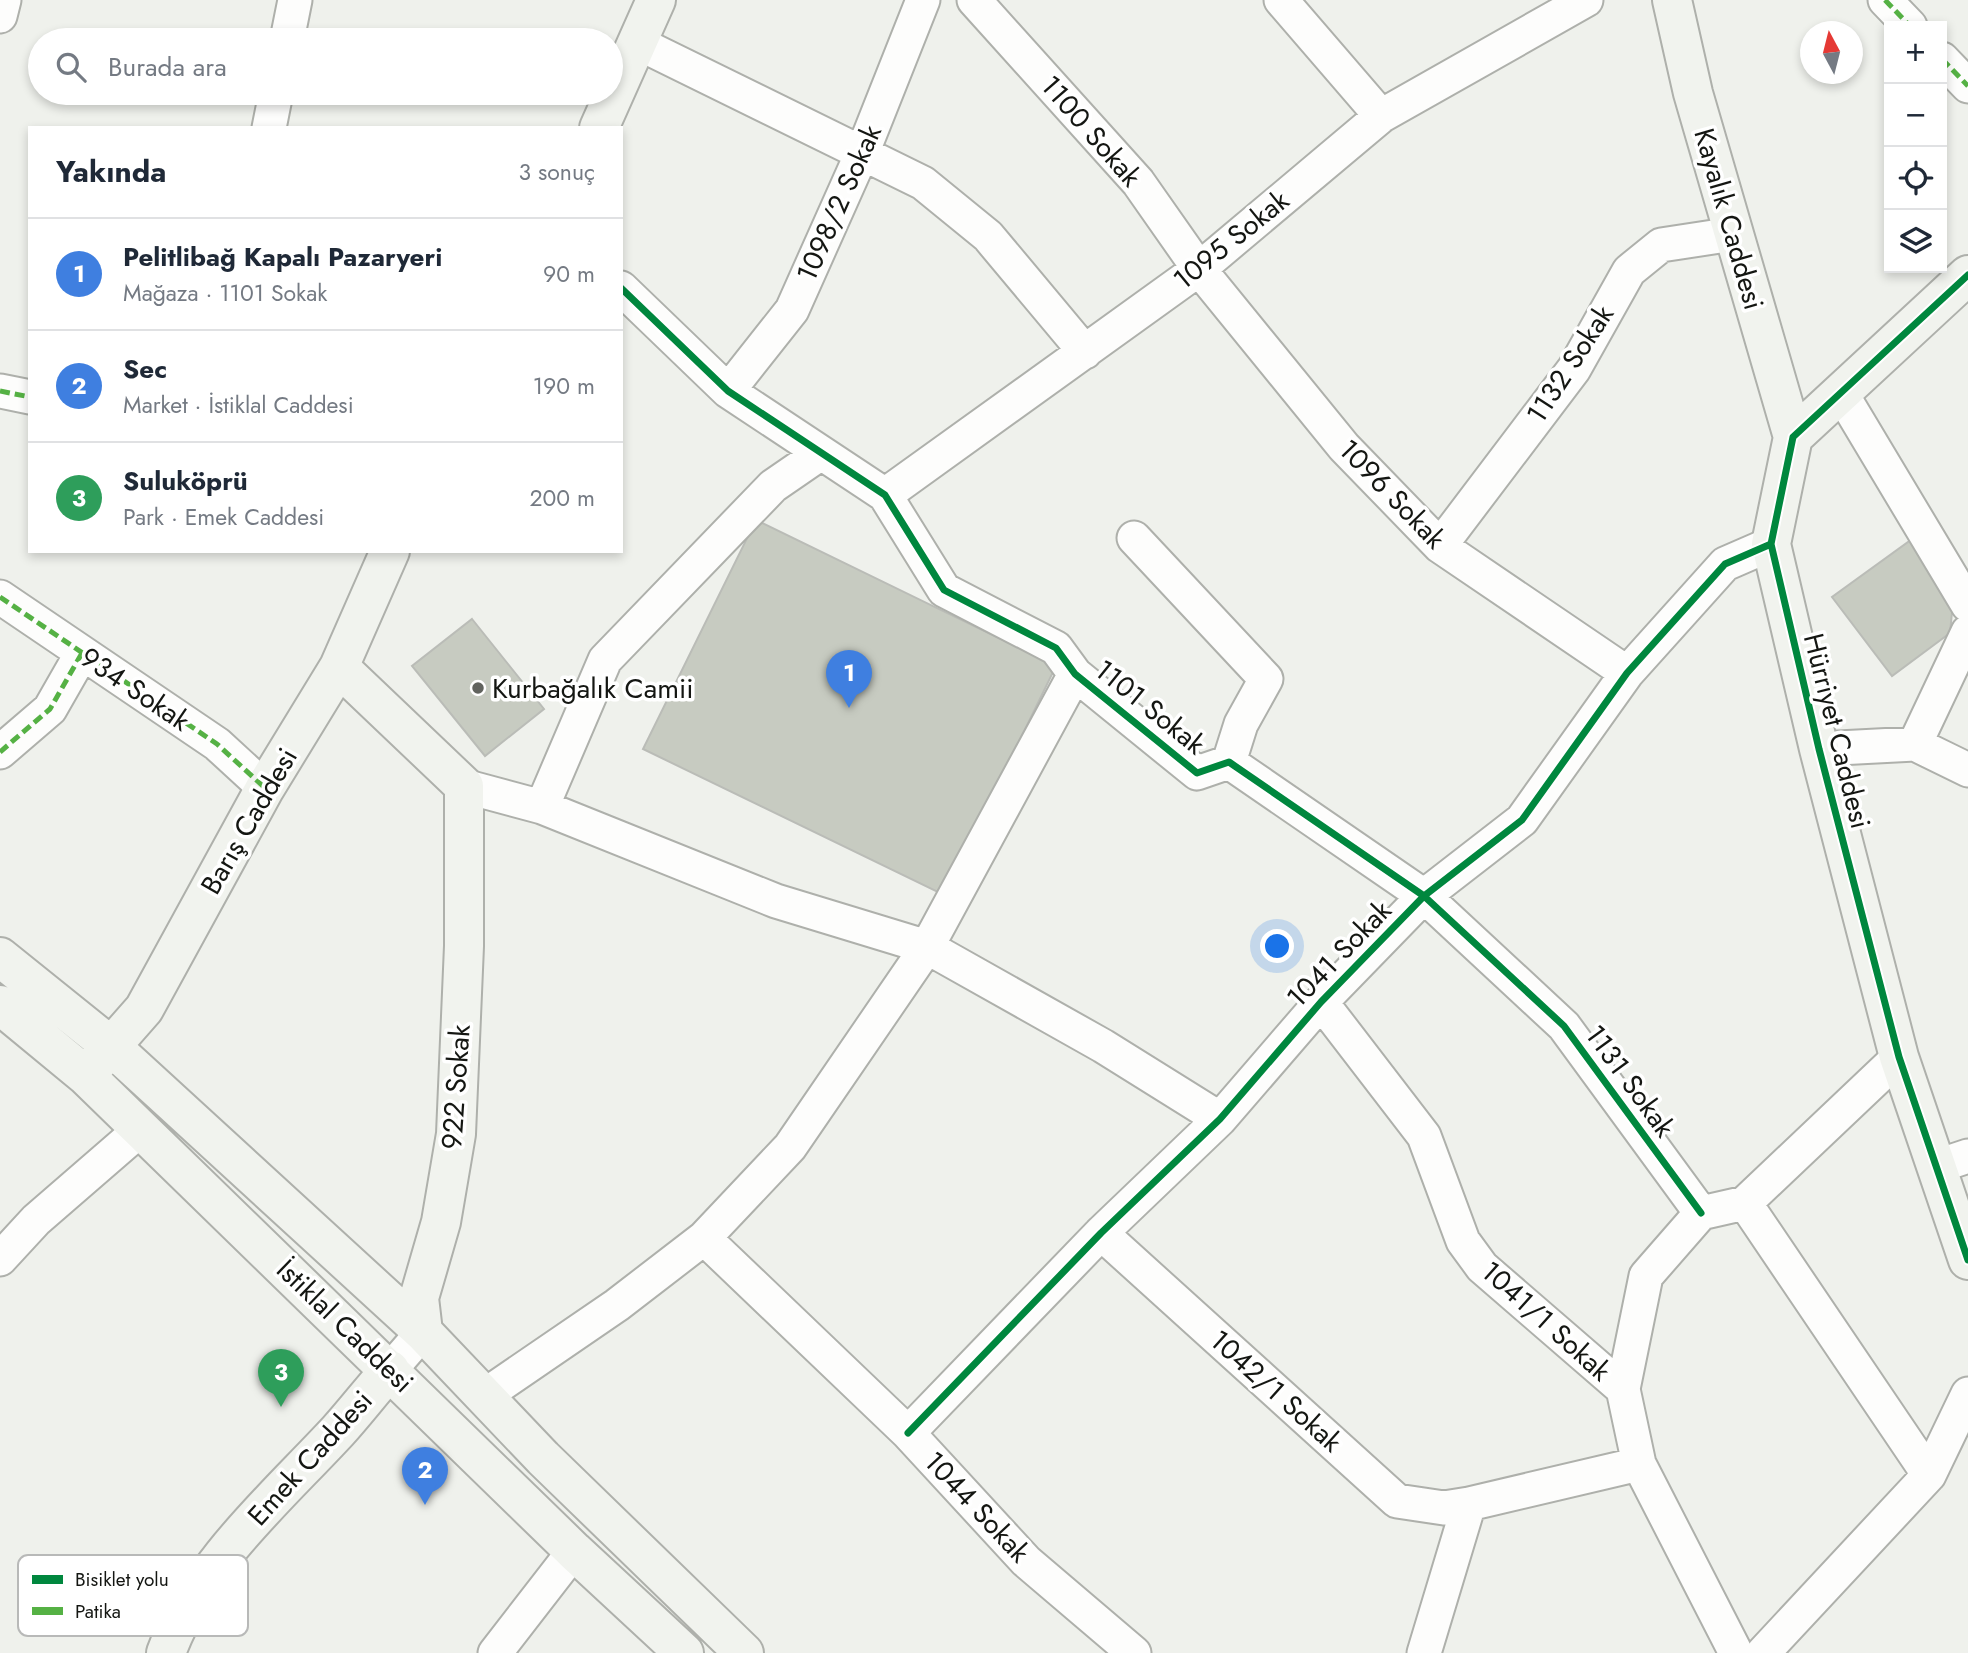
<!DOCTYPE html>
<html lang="tr">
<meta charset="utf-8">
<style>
:root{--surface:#fff;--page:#f2f2f3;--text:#1f2937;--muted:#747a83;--line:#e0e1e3;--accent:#b45309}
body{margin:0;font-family:Jost,sans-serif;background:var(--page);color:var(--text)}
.controls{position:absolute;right:21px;top:21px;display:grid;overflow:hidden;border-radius:0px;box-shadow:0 4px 10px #0003}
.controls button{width:63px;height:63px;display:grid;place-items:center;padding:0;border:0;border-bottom:2px solid var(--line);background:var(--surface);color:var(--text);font:35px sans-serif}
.compass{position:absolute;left:1800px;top:21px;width:63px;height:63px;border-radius:50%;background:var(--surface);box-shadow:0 4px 10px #0003;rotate:353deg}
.you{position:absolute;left:1278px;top:947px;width:24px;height:24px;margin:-18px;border:5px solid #fff;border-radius:50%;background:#1a73e8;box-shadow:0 0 0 10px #1a73e833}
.badge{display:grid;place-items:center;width:46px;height:46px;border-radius:50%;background:var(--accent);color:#fff;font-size:23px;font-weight:700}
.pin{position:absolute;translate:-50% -58px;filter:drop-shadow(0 2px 4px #0008)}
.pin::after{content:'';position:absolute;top:37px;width:24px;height:21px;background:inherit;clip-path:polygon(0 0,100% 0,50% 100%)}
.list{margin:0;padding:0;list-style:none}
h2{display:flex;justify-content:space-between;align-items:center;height:91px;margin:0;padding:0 28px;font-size:30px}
h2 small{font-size:23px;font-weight:400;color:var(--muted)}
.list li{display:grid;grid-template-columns:46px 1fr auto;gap:21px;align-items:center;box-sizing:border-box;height:112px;padding:0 28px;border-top:2px solid var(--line)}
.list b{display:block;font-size:26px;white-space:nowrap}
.list p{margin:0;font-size:23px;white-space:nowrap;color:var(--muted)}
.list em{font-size:23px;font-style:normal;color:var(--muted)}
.icon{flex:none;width:38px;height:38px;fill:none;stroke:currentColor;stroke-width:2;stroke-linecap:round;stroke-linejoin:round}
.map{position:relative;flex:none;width:1968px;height:1653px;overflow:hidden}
.search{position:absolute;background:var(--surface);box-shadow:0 4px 10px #0003;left:28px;top:28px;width:595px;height:77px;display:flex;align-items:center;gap:18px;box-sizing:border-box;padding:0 24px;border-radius:38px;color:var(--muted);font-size:26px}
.panel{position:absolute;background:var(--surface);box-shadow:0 4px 10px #0003;left:28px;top:126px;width:595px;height:427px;border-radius:0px}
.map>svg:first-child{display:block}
</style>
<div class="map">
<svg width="1968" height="1653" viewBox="0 0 1968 1653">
<rect width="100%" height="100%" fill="#eff1ec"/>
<path fill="#c7cbc1" stroke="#babcb7" stroke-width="2" d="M756,520L1056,666L944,895L643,749Z
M1915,537L1954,591L1950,633L1892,676L1832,597Z
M472,619L544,709L485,756L412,666Z"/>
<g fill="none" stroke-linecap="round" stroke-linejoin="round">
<g stroke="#aeb0ab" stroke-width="37">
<path id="street" d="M974,0L1138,182L1199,269L1344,447L1440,546L1627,673
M1281,0L1381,116
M1885,0L1910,26
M0,16L4,0
M287,40L295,0
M638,43L923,183L988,236L1085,352
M1942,59L1968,86
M269,128L276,93
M621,288L728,391L885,495L944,590L1056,648L1075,674L1197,773L1229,762L1424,896L1564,1026L1701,1213
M0,391L30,397
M728,391L792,310L863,151L923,0
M1841,393L1968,605
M885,495L1199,269L1381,116L1586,0
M1134,538L1266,679L1241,724L1229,762
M1440,546L1574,369L1629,271L1661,245L1733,234
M0,597L217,744L265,788
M1915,744L1968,632
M1819,749L1915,744L1968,770
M0,752L50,709L82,653
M464,786L542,807L776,901L927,947L1103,1046L1220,1119
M542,807L605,660L773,486L821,453
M1321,1002L1424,1136L1463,1241L1482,1267L1623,1389
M1935,1167L1968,1156
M1745,1203L1929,1475
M1101,1233L1397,1501L1444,1508L1469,1504L1639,1464
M704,1238L908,1433L1026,1561L1134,1653
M0,1259L36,1220L141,1129
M390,1370L423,1332
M484,1396L617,1305L704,1238L790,1147L927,947L1075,674
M908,1433L1101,1233L1220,1119L1321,1002L1424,896L1522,820L1627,673L1725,564L1771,544
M495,1653L574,1551
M1424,1653L1469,1504
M1736,1653L1639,1464L1623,1389L1646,1276L1701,1213L1745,1203L1899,1057
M1763,1653L1929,1475L1968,1394"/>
</g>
<g stroke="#aeb0ab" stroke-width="42">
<path id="secondary" d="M1672,0L1693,93L1793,437
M599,128L656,0
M1968,275L1793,437L1771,544L1819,749L1899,1057L1968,1260
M339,667L464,786V946L456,1134L441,1222L419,1298L423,1332
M0,957L113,1048L423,1332L543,1458L744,1653
M0,1005L85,1075L574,1551L684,1653
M94,1066L144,1009L265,788L339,667L390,551
M166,1653C198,1565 275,1499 338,1431C356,1411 372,1390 390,1370"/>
</g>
<use href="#street" stroke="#fdfdfc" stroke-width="33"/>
<use href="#secondary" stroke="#f1f3ee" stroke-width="38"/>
<path stroke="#55b144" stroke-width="5" stroke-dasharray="10 5" stroke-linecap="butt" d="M1885,0L1910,26
M1942,59L1968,86
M0,391L30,397
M0,597L217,744L265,788
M0,752L50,709L82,653"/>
<g stroke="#fff" stroke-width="11">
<path id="cycleway" d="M1968,275L1793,437L1771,544L1819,749L1899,1057L1968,1260
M621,288L728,391L885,495L944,590L1056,648L1075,674L1197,773L1229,762L1424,896L1564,1026L1701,1213
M908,1433L1101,1233L1220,1119L1321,1002L1424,896L1522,820L1627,673L1725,564L1771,544"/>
</g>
<use href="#cycleway" stroke="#00873e" stroke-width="7"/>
</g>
<circle fill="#61635e" stroke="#fff" stroke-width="2.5" cx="478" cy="688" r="7"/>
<g text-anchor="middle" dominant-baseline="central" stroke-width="7" stroke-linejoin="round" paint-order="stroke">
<g font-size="28" fill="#141612" stroke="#fff">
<text transform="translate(1091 131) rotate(49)">1100 Sokak</text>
<text transform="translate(839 203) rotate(-66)">1098/2 Sokak</text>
<text transform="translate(1729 219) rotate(74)">Kayalık Caddesi</text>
<text transform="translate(1231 240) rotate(-39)">1095 Sokak</text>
<text transform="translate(1570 364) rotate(-57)">1132 Sokak</text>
<text transform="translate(1392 494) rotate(46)">1096 Sokak</text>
<text transform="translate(135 689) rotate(34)">934 Sokak</text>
<text transform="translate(1150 707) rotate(39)">1101 Sokak</text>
<text transform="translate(1837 731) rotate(76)">Hürriyet Caddesi</text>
<text transform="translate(249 821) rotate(-60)">Barış Caddesi</text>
<text transform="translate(1339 954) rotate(-46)">1041 Sokak</text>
<text transform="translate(1630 1081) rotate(54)">1131 Sokak</text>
<text transform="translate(456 1087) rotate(-86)">922 Sokak</text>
<text transform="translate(1546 1321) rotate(42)">1041/1 Sokak</text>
<text transform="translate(345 1326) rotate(44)">İstiklal Caddesi</text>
<text transform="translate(1276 1391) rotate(42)">1042/1 Sokak</text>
<text transform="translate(310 1458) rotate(-48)">Emek Caddesi</text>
<text transform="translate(977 1507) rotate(47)">1044 Sokak</text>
</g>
<g font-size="28" fill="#141612" stroke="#fff" text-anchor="start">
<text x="492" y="688">Kurbağalık Camii</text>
</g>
</g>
<rect x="18" y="1555" width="230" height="81" rx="10" fill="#fff" stroke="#b8b9b8" stroke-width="2"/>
<rect x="32" y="1575" width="31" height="9" fill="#00873e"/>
<rect x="32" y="1607" width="31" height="8" fill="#55b144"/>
<g font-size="19" fill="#141612">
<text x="75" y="1586">Bisiklet yolu</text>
<text x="75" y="1618">Patika</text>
</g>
</svg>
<div class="controls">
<button>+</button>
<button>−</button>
<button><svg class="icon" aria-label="locate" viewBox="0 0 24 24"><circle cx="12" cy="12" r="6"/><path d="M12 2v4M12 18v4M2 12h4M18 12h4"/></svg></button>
<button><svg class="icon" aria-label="layers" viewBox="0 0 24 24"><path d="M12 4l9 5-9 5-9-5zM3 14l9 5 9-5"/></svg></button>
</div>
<svg class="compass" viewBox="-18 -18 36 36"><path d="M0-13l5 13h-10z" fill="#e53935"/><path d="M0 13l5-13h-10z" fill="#747a83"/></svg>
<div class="you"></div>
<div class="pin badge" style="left:849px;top:708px;background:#3f7fe0">1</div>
<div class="pin badge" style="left:425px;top:1505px;background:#3f7fe0">2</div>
<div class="pin badge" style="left:281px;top:1407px;background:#2e9e5b">3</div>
<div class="search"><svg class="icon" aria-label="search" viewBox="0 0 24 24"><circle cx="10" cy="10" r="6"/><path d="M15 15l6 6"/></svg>Burada ara</div>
<section class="panel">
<h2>Yakında<small>3 sonuç</small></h2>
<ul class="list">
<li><span class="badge" style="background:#3f7fe0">1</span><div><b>Pelitlibağ Kapalı Pazaryeri</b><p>Mağaza · 1101 Sokak</p></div><em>90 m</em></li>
<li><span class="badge" style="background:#3f7fe0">2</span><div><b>Sec</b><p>Market · İstiklal Caddesi</p></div><em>190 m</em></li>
<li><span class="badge" style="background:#2e9e5b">3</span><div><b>Suluköprü</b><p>Park · Emek Caddesi</p></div><em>200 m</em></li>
</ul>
</section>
</div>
